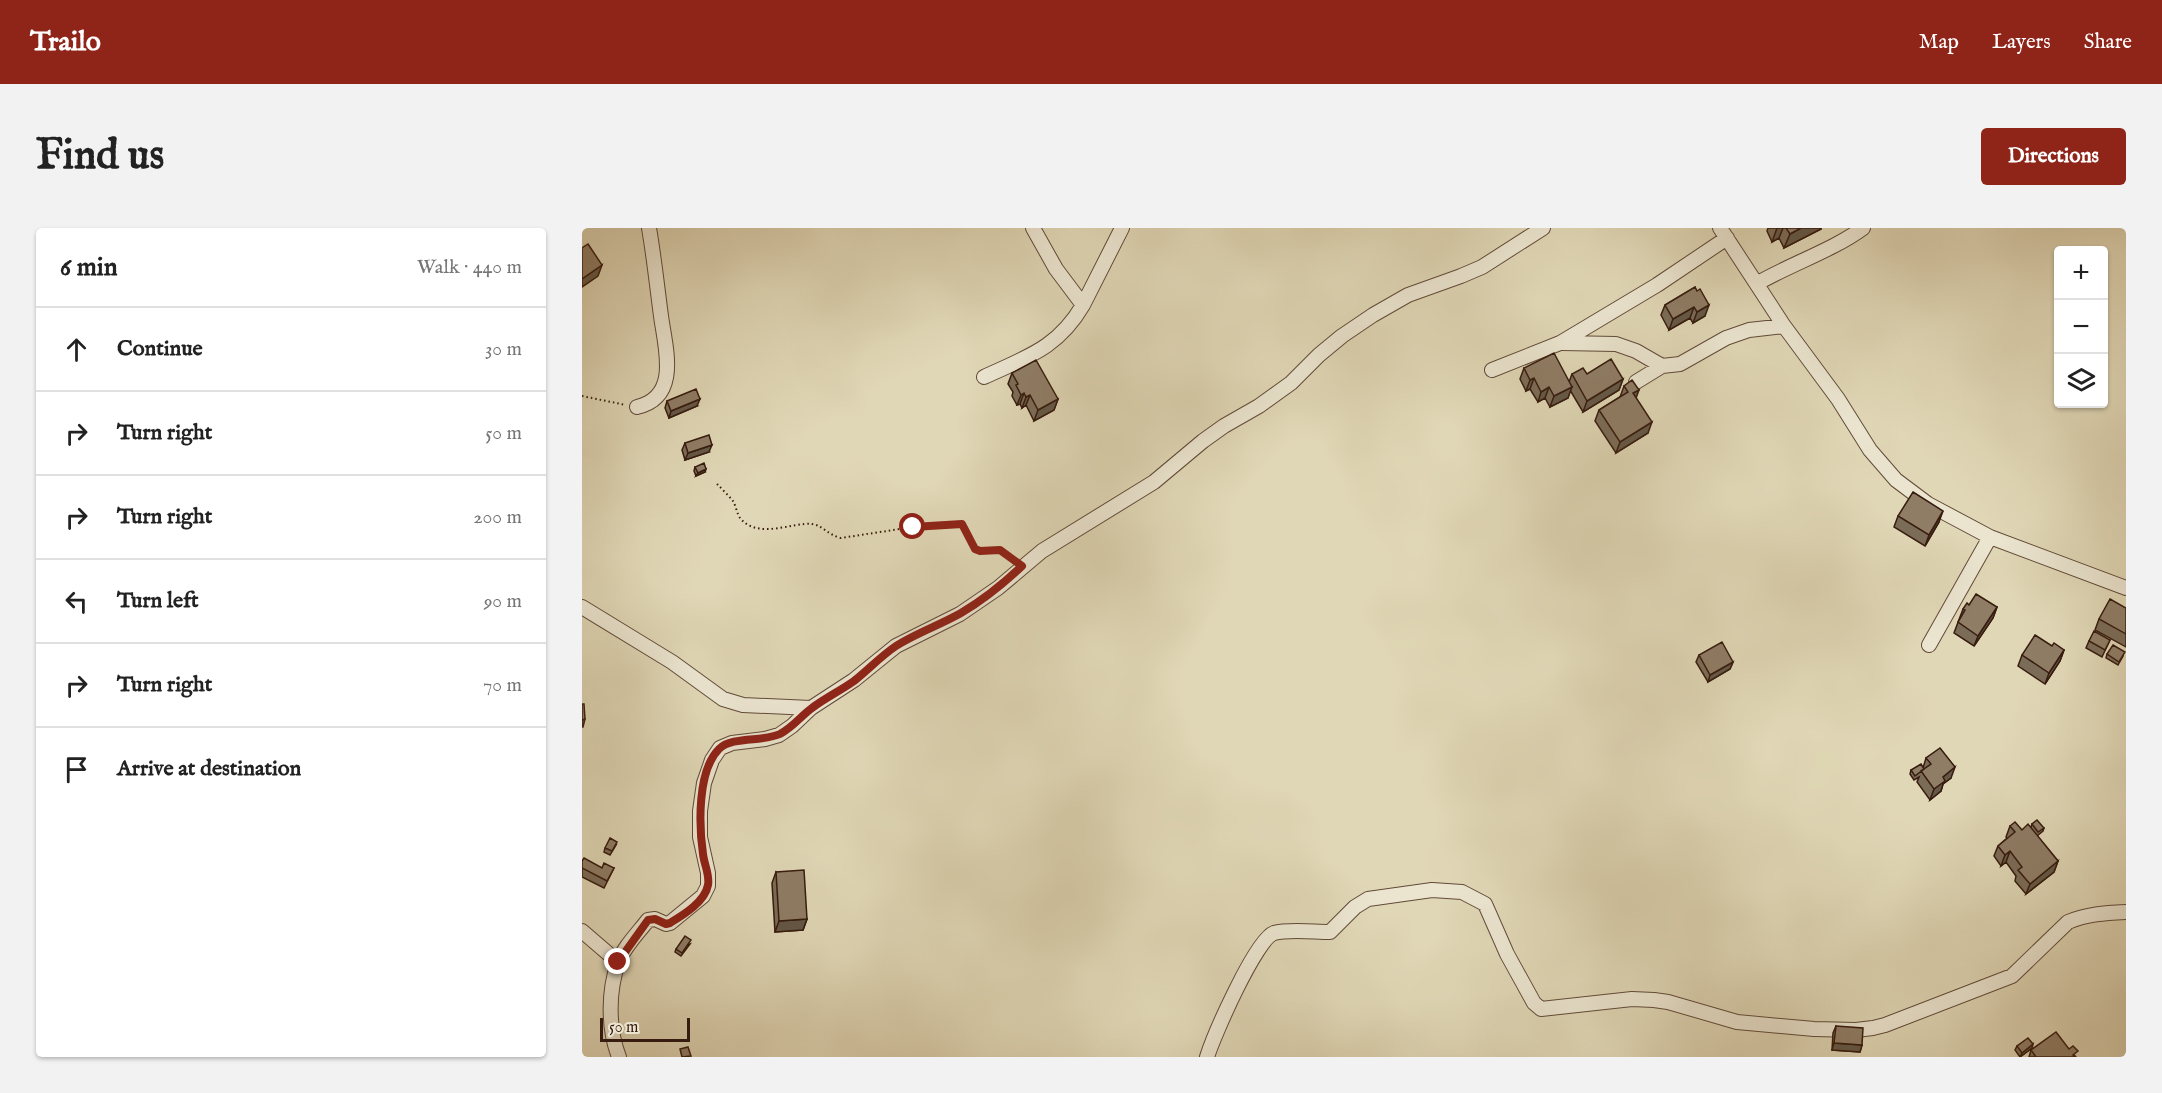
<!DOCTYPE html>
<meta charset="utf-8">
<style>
:root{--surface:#fff;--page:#f2f2f2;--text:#222;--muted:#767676;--line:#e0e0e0;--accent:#8f2418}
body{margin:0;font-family:"IM FELL English",serif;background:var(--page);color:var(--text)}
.controls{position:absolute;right:18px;top:18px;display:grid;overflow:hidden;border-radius:6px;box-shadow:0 2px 4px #0004}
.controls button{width:54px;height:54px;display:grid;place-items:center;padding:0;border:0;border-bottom:2px solid var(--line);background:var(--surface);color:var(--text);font:30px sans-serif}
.scale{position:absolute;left:18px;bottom:15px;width:90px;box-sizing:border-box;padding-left:6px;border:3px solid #371c0f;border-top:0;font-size:16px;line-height:21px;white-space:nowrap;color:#371c0f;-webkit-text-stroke:4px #ebe5d0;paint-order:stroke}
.stop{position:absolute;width:18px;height:18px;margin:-14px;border:4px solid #8f2418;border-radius:50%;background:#fff}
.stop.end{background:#8f2418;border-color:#fff;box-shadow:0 2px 6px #0008}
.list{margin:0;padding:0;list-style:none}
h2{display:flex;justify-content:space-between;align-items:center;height:78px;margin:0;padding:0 24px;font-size:26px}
h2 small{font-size:20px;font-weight:400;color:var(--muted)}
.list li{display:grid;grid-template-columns:39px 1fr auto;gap:18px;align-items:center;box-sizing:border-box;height:84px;padding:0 24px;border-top:2px solid var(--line)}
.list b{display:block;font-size:22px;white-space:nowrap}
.list em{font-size:20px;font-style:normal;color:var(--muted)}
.icon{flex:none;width:33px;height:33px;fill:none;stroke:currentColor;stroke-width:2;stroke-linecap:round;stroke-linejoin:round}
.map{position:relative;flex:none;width:1544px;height:829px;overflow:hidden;border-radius:6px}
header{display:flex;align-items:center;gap:36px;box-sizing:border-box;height:84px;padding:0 30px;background:var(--accent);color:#fff}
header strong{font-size:28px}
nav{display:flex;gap:33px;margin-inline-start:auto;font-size:21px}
.intro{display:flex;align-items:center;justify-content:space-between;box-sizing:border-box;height:144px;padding:0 36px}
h1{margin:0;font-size:42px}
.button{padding:15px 27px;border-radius:6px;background:var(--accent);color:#fff;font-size:21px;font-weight:700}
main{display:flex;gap:36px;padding:0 36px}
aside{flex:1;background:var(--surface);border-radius:6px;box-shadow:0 2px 4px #0004}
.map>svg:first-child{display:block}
</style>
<header>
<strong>Trailo</strong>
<nav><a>Map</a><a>Layers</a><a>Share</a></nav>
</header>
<div class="intro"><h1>Find us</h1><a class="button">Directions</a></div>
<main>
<aside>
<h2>6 min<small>Walk · 440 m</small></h2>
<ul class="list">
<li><svg class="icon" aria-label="ahead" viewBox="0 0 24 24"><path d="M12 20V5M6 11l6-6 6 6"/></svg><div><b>Continue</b></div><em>30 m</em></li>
<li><svg class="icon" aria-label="right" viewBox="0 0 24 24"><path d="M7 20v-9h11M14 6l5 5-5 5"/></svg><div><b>Turn right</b></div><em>50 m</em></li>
<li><svg class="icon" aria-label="right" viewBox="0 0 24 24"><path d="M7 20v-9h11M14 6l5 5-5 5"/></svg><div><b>Turn right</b></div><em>200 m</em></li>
<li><svg class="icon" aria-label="left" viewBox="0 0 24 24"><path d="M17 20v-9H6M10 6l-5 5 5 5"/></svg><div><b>Turn left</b></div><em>90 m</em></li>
<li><svg class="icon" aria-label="right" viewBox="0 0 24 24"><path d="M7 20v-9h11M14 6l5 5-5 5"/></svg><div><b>Turn right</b></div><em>70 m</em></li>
<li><svg class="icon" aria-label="arrive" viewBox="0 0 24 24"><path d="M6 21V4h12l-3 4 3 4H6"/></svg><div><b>Arrive at destination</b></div></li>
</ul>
</aside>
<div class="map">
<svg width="1544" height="829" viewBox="0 0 1544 829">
<rect width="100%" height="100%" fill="#e0d7b6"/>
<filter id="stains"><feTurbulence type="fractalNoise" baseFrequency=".00333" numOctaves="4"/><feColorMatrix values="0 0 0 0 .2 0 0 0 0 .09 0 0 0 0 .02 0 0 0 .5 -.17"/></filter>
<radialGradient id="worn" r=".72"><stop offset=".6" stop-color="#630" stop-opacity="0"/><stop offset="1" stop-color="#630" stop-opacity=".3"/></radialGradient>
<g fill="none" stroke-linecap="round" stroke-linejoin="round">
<g stroke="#614b39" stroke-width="16">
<path id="minor" d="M1138,0L1202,98L1256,171L1288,222L1314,252L1346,276L1408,309L1544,360
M1176,55C1209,36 1251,22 1281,0
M501,77L540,0
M980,115L1034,116L1054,123L1080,138
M910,142L978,115L1075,57L1145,10
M402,149C445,129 476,120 501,77L474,41L451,0
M1054,154L1080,138L1098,136L1144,110L1167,102L1202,98
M55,179C99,169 83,119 79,88C75,58 72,29 67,0
M0,379L90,434L141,471L161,477L229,480
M1347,417L1408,309
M0,703L36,734
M37,829C26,801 26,764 36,735C41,720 56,705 66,692L73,691L84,696L88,695L121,668L126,658V645L118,609V583L122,555L130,532L138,520L150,515L183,511L197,507L210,498L229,480L272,452L314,418L378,386L416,360L460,323L572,254L621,213L642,198L677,178L709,155L737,127L760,108L791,87L826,67L879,48L900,39L961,0
M625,829C632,807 674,711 692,705C706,701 732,704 748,704L773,679L786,671L850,662L880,664L903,676L925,726L952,775L959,781L1050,771L1072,772L1086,774L1155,794L1232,801L1274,802L1291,800L1303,797L1430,748L1486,694C1505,686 1523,685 1544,684"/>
</g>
<path stroke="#371c0f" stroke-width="2" stroke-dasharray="1.5 3" stroke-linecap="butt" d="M0,168L44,177
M135,256C140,261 146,267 151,273C154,278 155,286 158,290C176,312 211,294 230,296C240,297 246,307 259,310L331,299L380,296C385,303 388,317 395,322C404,328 414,317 431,331"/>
<use href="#minor" stroke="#ebe5d0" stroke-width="14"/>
</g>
<path fill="#7b6c58" stroke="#371c0f" stroke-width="1.5" d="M1186,0H1239V1L1202,20L1197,10L1190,14L1185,3Z
M1113,59L1123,88L1111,95L1108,90L1087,102L1079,87L1083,77Z
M942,140L987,154L990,146H1005L1041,151L1037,162L1001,184L988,162L986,170L968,179L963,170L956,174L948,161L944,163L938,151Z
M430,145L476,171L472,182L452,193L444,177L440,180L438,176L435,177L430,168L431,164L426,156Z
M1042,158L1054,170L1066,205L1034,225L1013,193L1017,182L1038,169Z
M85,173L115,178L87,190L83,180Z
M103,215L127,224L103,232L100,222Z
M113,239L123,244L114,248L112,243Z
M1316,288L1357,294L1343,318L1312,299Z
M1387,377L1415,379L1411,390L1392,418L1372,405L1381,381Z
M1544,380V419L1513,402L1517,391Z
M1528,412L1520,429L1504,420L1507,413Z
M1470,418L1482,422L1478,433L1463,456L1436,438L1440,427Z
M1525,426L1541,428L1536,437L1524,430Z
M1117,427L1151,434L1148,441L1126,454L1114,434Z
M1344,530L1369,550L1361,556L1359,563L1348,572L1335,554L1337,549L1332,552L1328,546L1329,542L1341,540Z
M1450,596L1462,600L1461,603L1455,608L1476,633L1472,644L1444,666L1433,653L1434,648L1424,634L1419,638L1412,628L1416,618L1425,610L1424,609L1428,598L1440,602L1449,599Z
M34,617L28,627L22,624L23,620Z
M0,633L20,640H32L22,660L0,649Z
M194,644L225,691L221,702L193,704L190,655Z
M108,716L99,728L93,724L94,721Z
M1254,798L1280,817L1278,824L1250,822L1251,805Z
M1435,818L1450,820L1438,829L1433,822Z
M1487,821L1494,829H1447L1449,822Z"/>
<path fill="#645847" stroke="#371c0f" stroke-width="1.5" d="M1195,0H1201L1197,10L1190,14Z
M1219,0H1239V1L1202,20L1208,6Z
M20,37L16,48L0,59V51Z
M1127,77L1123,88L1111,95L1115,84Z
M1112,79L1108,90L1087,102L1091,91Z
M952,150L948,161L944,163L948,152Z
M1041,151L1037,162L1001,184L1005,173Z
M967,159L963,170L956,174L959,164Z
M990,159L986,170L968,179L972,168Z
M1057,162L1053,173L1051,165Z
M442,165L438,176L435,177L439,167Z
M448,167L444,177L440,180L444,169Z
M118,171L115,178L87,190L89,183Z
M476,171L472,182L452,193L456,182Z
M1070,194L1066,205L1034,225L1038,214Z
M130,217L127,224L103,232L106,225Z
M124,241L123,244L114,248L116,245Z
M1361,283L1357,294L1343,318L1347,307Z
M1415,379L1411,390L1392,418L1396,408Z
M1482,422L1478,433L1463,456L1467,445Z
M1151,434L1148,441L1126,454L1128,447Z
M3,491L1,499H0V492Z
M1373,539L1369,550L1361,556L1359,563L1348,572L1352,561L1361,549Z
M1428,623L1424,634L1419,638L1423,627Z
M1476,633L1472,644L1444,666L1448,656Z
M225,691L221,702L193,704L197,693Z
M1252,815L1280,817L1278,824L1250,822Z
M1451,816L1450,820L1438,829L1440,825Z"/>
<path fill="#8f7d66" stroke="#371c0f" stroke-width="1.5" d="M1204,0H1219L1208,6Z
M6,16L20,37L0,51V20Z
M1113,59L1115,63L1118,61L1127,77L1115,84L1112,79L1091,91L1083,77Z
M972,125L990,159L972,168L967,159L959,164L952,150L948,152L942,140Z
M1029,131L1041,151L1005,173L990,146L1001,140L1005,146Z
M454,132L476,171L456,182L448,167L444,169L442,165L439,167L434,157L436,156L430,145Z
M1050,152L1057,162L1051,165L1070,194L1038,214L1017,182L1046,164L1042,158Z
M114,161L118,171L89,183L85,173Z
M127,207L130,217L106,225L103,215Z
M122,235L124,241L116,245L113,239Z
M1331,264L1361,283L1347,307L1316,288Z
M1394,366L1415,379L1396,408L1376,394L1383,382L1381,381L1385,375L1387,377Z
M1528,371L1544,380V406L1517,391Z
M1512,403L1528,412L1523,422L1507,413Z
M1453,407L1470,418L1472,415L1482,422L1467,445L1440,427Z
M1140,414L1151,434L1128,447L1117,427Z
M1531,417L1543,424L1537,434L1525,426Z
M0,476H2L3,491L0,492Z
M1358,520L1373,539L1361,549L1363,553L1352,561L1339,543L1349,536L1344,530Z
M1339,536L1342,541L1333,548L1329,542Z
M1455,592L1462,600L1456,604L1450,596Z
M1433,594L1440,602L1446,596L1476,633L1448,656L1436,642L1440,639L1428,623L1423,627L1416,618L1433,604L1428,598Z
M28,610L35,614L30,623L23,620Z
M2,630L20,640L22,635L32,640L25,653L0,640V633Z
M222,642L225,691L197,693L194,644Z
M103,708L109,712L100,725L94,721Z
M1254,798L1281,800L1280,817L1252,815Z
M1474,804L1487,821L1491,818L1496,823L1491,827L1492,829H1454L1449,822Z
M1446,810L1451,816L1440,825L1435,818Z
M106,819L109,828L100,829L98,821Z"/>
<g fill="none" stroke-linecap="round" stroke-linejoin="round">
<path stroke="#8f2418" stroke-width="8" d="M36,734L66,692L73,691L84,696L88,695C101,687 123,674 126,657C128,647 122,636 121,626C117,598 115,543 137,521C150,508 181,514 198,506C211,499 219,488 230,480C243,470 258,463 272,453C286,442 299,428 314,418C334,405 358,397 379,385C401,372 421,356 440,338L418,322L398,323L393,321L380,296L331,299"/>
</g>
<rect width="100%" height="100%" filter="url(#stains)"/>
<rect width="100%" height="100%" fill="url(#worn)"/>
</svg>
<div class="controls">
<button>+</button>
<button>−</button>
<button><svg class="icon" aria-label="layers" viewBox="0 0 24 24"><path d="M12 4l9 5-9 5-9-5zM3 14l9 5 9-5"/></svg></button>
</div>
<div class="scale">50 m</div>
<div class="stop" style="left:331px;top:299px"></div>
<div class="stop end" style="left:36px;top:734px"></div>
</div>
</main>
